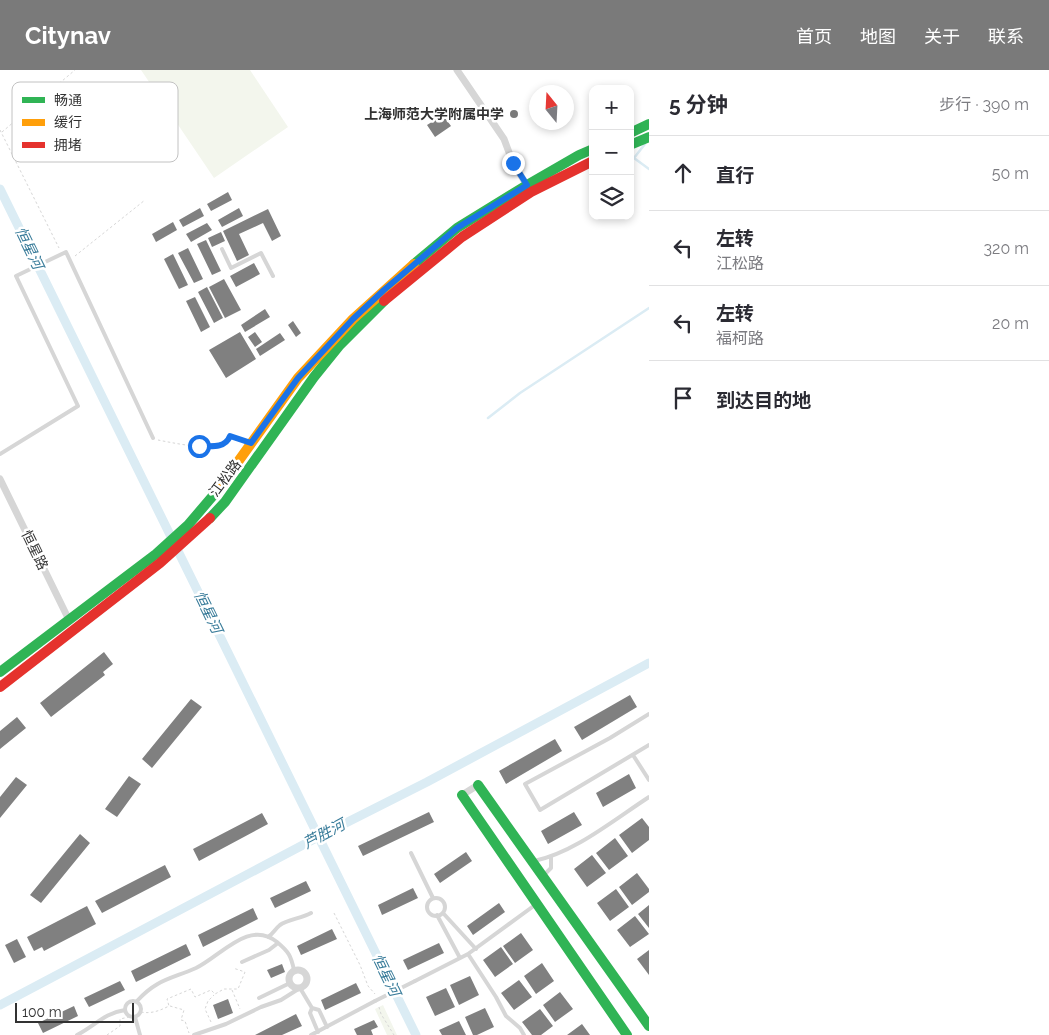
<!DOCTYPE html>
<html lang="zh">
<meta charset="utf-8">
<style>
:root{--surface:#fff;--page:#f7f7f7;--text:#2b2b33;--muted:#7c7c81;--line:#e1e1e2;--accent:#7a7a7a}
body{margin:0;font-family:Raleway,"Noto Sans SC",sans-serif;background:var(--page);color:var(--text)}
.controls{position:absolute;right:15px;top:15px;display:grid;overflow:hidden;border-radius:10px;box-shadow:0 2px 8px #0003}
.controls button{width:45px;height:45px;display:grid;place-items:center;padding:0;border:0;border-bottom:1px solid var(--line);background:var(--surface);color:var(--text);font:25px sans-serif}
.compass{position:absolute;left:529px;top:15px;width:45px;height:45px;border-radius:50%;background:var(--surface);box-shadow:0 2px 8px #0003;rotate:342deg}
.scale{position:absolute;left:15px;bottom:12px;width:119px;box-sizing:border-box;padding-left:5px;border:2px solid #323232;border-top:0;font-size:14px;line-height:18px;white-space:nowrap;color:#323232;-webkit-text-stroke:4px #fff;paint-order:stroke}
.stop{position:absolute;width:15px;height:15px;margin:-11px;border:4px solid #1a73e8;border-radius:50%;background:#fff}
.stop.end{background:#1a73e8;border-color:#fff;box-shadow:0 1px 5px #0008}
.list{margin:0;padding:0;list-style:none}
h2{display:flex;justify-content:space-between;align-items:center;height:65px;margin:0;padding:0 20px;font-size:21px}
h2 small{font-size:16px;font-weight:400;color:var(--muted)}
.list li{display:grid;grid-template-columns:32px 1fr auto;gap:15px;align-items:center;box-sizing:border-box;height:75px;padding:0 20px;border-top:1px solid var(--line)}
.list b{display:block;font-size:19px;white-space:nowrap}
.list p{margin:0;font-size:16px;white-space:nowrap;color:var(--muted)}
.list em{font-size:16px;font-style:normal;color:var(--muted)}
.icon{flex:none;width:28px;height:28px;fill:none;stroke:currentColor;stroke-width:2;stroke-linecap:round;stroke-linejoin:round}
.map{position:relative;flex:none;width:649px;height:965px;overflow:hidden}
header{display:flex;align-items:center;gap:30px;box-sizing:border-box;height:70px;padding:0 25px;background:var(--accent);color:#fff}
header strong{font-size:24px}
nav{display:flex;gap:28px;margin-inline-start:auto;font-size:18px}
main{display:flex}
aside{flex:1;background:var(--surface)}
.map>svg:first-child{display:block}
</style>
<header>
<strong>Citynav</strong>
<nav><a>首页</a><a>地图</a><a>关于</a><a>联系</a></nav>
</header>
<main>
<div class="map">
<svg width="649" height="965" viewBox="0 0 649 965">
<rect width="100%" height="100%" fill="#fff"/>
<path fill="#f3f6ed" d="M141,0H250L288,57L214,108Z
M383,935L397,965H387L375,939Z"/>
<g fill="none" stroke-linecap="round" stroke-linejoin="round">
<path stroke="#dbecf4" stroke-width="2.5" d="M645,74L634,88L649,99
M488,348L520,323L649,238"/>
<path stroke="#dbecf4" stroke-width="9" d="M0,119L416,965
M0,935L318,767L427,712L649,593"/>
</g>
<path fill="#808080" d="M443,45L451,56L435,67L427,55Z
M228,122L232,130L211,141L207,134Z
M200,138L204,146L183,157L179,150Z
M239,138L243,146L222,157L218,150Z
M268,139L281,166L272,171L263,153L239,164L249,185L237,191L223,161Z
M173,152L177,160L156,172L152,164Z
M207,153L212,160L191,172L186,164Z
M221,162L225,171L212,177L208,168Z
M206,170L221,201L212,205L197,174Z
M188,178L203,209L194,213L178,183Z
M173,184L188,215L179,219L164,189Z
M254,193L260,204L236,217L230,206Z
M224,209L241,240L225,248L209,217Z
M207,217L223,248L214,253L198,222Z
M195,227L210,257L201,262L186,231Z
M265,239L270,247L245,262L241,255Z
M293,251L301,263L296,267L288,255Z
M240,262L256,289L226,308L209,280Z
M255,262L262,272L255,277L248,267Z
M280,263L285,270L260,286L256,279Z
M104,582L113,594L103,602L105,605L51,647L40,633Z
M630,625L637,637L582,670L574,657Z
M191,629L202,637L152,698L142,689Z
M17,647L26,658L0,679V661Z
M555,669L562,681L506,714L499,701Z
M629,704L636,718L603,737L596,723Z
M129,706L141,714L117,747L105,739Z
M16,707L27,715L0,748V727Z
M429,742L434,752L363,786L358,776Z
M574,742L582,755L548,774L541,761Z
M262,743L268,754L199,791L193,779Z
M642,748L649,757V770L632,783L619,765Z
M80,764L90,773L41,833L30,825Z
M615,768L628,786L609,800L596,783Z
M466,782L472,791L440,813L434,804Z
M592,785L606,803L587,817L574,799Z
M165,795L171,807L102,843L95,831Z
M637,803L649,819V822L632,835L619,817Z
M306,811L311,821L275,838L270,828Z
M413,818L418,828L382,845L378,835Z
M616,819L629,837L610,851L597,833Z
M499,833L505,842L473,865L467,856Z
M649,835V858L638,844Z
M87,836L96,854L44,881L42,877L34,881L27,867Z
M253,838L258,849L203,877L198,865Z
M635,846L649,864L630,877L617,860Z
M332,859L337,869L301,885L297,876Z
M521,863L533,880L515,893L503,876Z
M17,869L26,887L14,893L5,875Z
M439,873L444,883L408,900L403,890Z
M186,874L191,885L136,912L131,901Z
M501,877L513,894L495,907L483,890Z
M649,880V905L637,889Z
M542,893L554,911L536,924L524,906Z
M282,894L285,902L271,908L267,900Z
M470,906L479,925L459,935L450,915Z
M519,910L532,927L514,940L501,923Z
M120,911L125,920L89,937L84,928Z
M356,913L361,923L325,940L321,930Z
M446,918L455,937L435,946L426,927Z
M560,922L573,939L555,952L543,935Z
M228,929L233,943L218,949L213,935Z
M74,936L78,946L43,963L38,953Z
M485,938L494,957L477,965H473L465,947Z
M540,939L553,956L541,965H532L522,952Z
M296,944L302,956L282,965H255Z
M374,950L378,957L371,960L373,965H357L354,959Z
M459,951L466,965H442L439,960Z
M582,954L590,965H567Z"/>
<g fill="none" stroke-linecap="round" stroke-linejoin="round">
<path stroke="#d6d6d6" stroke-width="1" stroke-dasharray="2.5 2.5" stroke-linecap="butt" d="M0,60L59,178
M2,62L75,0
M75,186L145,130
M158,370C173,373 203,379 218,376C224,375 228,371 230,366L241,370
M334,843L360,895L368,916L375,924
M232,920L240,939
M170,936L184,940L181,950L185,951L189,963
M379,937L381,944L394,965
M141,942C151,944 159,941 169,936L167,929L191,919L195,927L211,920L215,924L224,919H238L245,902L233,898
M211,952L205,939L208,931L214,925
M107,965L120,956V949L129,947"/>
<path stroke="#d6d6d6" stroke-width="4" d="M222,179L231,198L261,183L273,206
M0,384L78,336L16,206L66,182L153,368
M649,644L610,668L525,714L540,740L649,675
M633,685L649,710
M411,783L433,828
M534,791C574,783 615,749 649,727
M544,805L551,798V787
M427 837a9 9 0 1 1 18 0a9 9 0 1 1-18 0Z
M443,843L476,879
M437,845L460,888
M268,867C273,864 275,859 280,855C287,850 302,848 311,843
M468,884L496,927L506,946L520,958L524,965
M242,892L269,880L278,873
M415,911L468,884L535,835
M259,928L290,913
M125 939a8 8 0 1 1 16 0a8 8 0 1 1-16 0Z
M137,931C157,909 171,909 196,898C221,886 249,849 277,872C289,882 291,886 294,900
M312,938L310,943L318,962
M135,947L140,965
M77,965C95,956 104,943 125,940
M194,965L226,954L261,937L281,930L300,918L312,938L319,940L327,957
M311,965L375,931"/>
<path stroke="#d6d6d6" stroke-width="7" d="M457,0L504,69L513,93L528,117
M0,409L69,550
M462,725L478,715
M289 909a9 9 0 1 1 18 0a9 9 0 1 1-18 0Z"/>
<path stroke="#30b455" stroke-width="10" d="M630,63L649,54
M630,75L649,67
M414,194L457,158L527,115L579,85L593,79
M210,448L225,432L314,307L339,276L384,231
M0,602L156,484L188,455L217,421
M478,715L649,956
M462,725L627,965"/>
<path stroke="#ff9f0a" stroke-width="10" d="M217,421L298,308L353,249L414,194"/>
<path stroke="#e5322d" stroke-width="10" d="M384,231L462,167L531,122L593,91
M0,617L160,493L210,448"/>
<path stroke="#d6d6d6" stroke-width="4" d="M375,931L415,911"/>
</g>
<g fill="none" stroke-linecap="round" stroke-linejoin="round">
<path stroke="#1a73e8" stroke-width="6" d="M199,376C210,376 225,379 230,366L251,373L298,308L353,249L384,220L457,158L527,115L513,93"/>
</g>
<circle fill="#7a7a7a" stroke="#fff" stroke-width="2" cx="514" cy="44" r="5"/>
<g text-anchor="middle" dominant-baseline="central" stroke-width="5" stroke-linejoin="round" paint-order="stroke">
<g font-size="14" font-weight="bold" fill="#323232" stroke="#fff" text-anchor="end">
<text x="504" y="44">上海师范大学附属中学</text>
</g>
<g font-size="14" fill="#323232" stroke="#fff">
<text transform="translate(225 408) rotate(-53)">江松路</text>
<text transform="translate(35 480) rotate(64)">恒星路</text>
</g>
<g font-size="15" font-style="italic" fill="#397c9a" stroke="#fff">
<text transform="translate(29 178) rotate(64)">恒星河</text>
<text transform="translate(208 542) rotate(64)">恒星河</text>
<text transform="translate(324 764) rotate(-28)">芦胜河</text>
<text transform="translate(386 905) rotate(64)">恒星河</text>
</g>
</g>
<rect x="12" y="12" width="166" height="80" rx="8" fill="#fff" stroke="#c2c2c2" stroke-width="1"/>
<rect x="22" y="27" width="23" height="6" fill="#30b455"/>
<rect x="22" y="49" width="23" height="7" fill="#ff9f0a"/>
<rect x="22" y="72" width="23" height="6" fill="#e5322d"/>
<g font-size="14" fill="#323232">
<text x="54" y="35">畅通</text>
<text x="54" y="57">缓行</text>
<text x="54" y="80">拥堵</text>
</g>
</svg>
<div class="controls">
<button>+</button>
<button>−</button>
<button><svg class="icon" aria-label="layers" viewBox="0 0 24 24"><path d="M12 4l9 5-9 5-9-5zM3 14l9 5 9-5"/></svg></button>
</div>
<svg class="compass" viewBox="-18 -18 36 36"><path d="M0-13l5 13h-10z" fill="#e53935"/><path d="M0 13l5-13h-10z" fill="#7c7c81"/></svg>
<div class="scale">100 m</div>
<div class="stop" style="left:199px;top:376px"></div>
<div class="stop end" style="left:513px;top:93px"></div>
</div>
<aside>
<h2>5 分钟<small>步行 · 390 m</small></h2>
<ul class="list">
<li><svg class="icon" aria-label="ahead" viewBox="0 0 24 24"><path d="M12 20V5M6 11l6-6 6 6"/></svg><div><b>直行</b></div><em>50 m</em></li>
<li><svg class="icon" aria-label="left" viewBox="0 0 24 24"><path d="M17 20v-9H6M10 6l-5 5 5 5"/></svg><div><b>左转</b><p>江松路</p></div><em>320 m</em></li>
<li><svg class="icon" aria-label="left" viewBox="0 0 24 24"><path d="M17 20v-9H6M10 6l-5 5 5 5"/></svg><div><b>左转</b><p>福柯路</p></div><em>20 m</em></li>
<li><svg class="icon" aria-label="arrive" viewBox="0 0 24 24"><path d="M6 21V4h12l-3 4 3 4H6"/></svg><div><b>到达目的地</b></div></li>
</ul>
</aside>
</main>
